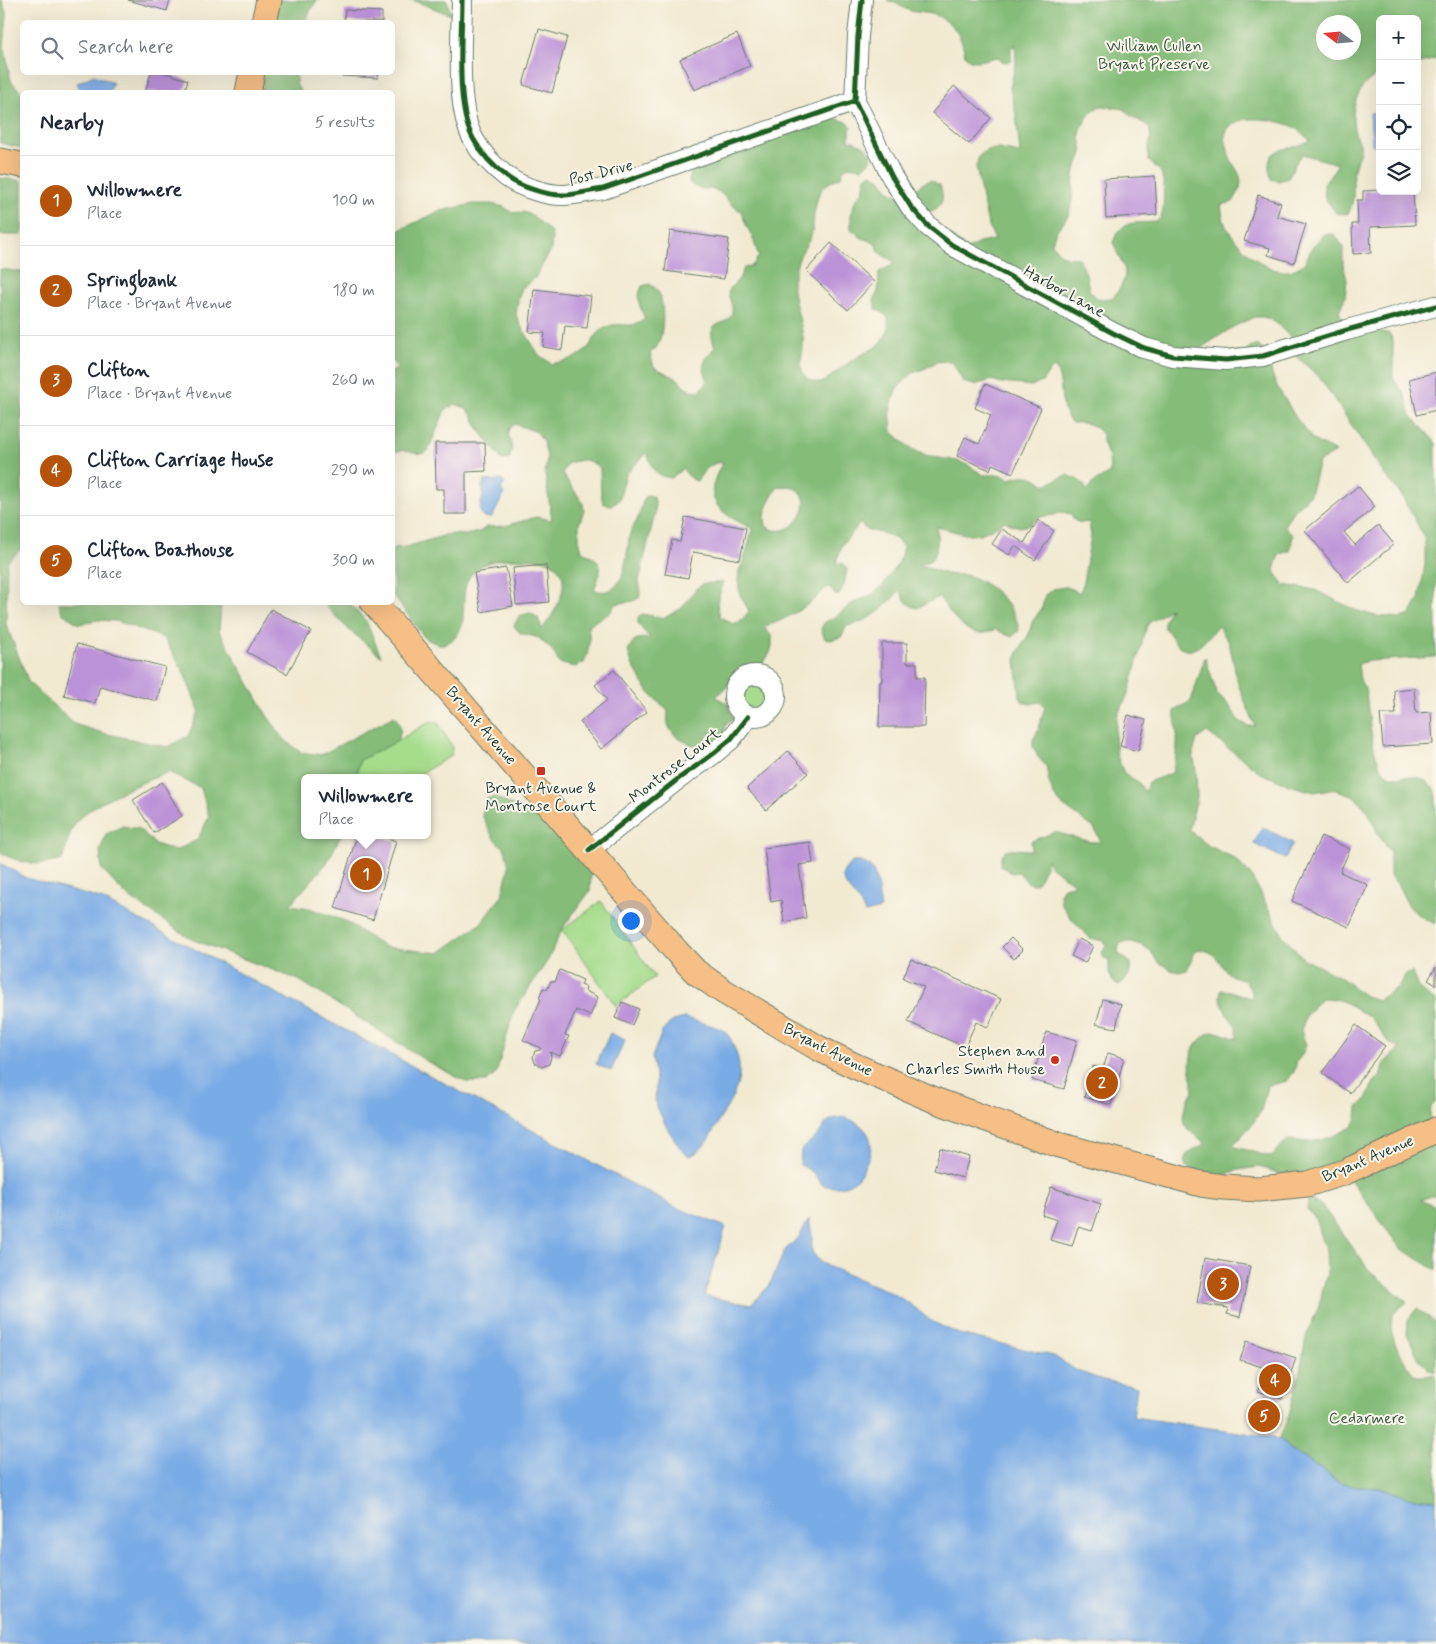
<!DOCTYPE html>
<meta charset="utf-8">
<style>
:root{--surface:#fff;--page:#f6f6f7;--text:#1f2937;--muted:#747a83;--line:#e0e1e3;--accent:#b45309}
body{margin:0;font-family:Mynerve,sans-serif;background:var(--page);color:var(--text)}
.controls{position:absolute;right:15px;top:15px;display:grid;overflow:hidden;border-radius:8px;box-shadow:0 5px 20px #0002}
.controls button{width:45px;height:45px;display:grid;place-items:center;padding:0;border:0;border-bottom:1px solid var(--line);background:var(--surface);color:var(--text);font:25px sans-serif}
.compass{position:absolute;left:1316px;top:15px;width:45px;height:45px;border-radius:50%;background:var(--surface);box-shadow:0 5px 20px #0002;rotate:286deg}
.you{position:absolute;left:630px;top:920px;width:18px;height:18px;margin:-12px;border:4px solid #fff;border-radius:50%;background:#1a73e8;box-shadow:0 0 0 8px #1a73e833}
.badge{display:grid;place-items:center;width:32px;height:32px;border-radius:50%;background:var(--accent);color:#fff;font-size:16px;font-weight:700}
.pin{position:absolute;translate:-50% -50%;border:2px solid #fff;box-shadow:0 1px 5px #0006}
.popup{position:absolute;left:301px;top:774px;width:130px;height:65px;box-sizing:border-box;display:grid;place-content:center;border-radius:8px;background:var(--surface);filter:drop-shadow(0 1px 4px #0005);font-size:16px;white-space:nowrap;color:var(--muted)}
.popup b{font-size:19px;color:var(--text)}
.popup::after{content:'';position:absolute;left:50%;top:100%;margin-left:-10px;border:10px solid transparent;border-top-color:var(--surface)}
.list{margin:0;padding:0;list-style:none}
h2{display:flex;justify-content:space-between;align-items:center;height:65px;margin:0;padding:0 20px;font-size:21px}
h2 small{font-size:16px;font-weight:400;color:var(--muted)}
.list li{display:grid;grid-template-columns:32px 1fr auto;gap:15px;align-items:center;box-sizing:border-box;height:90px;padding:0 20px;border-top:1px solid var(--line)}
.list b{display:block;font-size:19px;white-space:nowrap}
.list p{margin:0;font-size:16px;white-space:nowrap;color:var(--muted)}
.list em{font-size:16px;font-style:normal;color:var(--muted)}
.icon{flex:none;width:28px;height:28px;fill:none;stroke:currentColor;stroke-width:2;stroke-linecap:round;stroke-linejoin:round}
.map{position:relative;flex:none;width:1436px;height:1644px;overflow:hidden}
.search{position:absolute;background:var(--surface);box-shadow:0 5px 20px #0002;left:20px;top:20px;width:375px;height:55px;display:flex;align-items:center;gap:12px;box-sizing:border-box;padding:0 18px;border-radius:8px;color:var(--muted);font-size:19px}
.panel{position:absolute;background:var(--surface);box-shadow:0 5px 20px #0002;left:20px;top:90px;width:375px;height:515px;border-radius:8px}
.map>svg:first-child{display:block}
</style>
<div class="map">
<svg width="1436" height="1644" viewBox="0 0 1436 1644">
<rect width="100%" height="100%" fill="#fbf7ec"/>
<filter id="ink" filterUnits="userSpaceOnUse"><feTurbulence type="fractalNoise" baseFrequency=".02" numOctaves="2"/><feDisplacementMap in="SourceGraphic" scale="10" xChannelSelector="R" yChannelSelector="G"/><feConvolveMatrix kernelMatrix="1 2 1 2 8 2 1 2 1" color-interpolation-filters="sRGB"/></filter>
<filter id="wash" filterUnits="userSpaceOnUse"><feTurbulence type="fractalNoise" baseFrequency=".0096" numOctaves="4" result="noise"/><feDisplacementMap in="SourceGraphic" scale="20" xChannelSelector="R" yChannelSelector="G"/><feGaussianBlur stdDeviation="1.12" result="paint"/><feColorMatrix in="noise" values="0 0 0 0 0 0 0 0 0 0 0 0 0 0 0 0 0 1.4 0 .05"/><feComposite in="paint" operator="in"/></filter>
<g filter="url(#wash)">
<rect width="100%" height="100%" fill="#f1ead1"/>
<path fill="#a6dc8c" stroke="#628c60" d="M736 696a18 18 0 1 1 36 0a18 18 0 1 1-36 0Z
M431,721L438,723L452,746L451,756L413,778H361L357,771L360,760L397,741Z
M601,901L655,977L616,1006L562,930Z"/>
<path fill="#84bc78" stroke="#527c56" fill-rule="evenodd" d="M0,0H2L7,16L4,46L11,81L22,93V148L0,143Z
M273,0H317L309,13L305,22H269Z
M412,0H447L451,15Z
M887,0H1436V59L1417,64V19H1380V75C1357,81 1349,112 1355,133C1356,136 1359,140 1360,144C1362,154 1355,160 1354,169C1351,186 1357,199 1348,214L1336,213L1325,198L1324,184L1338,164L1302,154L1295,164L1288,178L1279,181L1271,179C1261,141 1290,154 1310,140C1304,135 1298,129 1292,126C1275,119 1232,111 1225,135C1225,138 1226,143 1227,146C1231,173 1252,173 1233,202L1221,205C1222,210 1222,216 1224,221C1232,242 1271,281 1295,269C1307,264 1306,259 1311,249C1314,244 1320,239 1324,235L1334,234L1343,246V264L1347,280L1345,297L1339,312L1343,320L1390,334L1393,342V378L1405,395L1410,414L1436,443V657L1369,661L1358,664C1359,669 1359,675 1360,679C1361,684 1366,688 1366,693C1369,711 1371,763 1387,774C1397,780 1407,775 1417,777C1425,778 1430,786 1436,790V924C1426,920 1413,913 1407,903C1400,891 1401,887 1390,876V851L1379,836L1368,811L1353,795L1332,789L1314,792L1289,785L1261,773L1207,732L1197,739L1193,753L1196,771L1197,798L1189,830L1209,846L1234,858L1250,874L1283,936L1304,959L1340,977L1365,996L1378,1000L1398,987L1405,975L1412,972C1416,987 1424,994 1436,1001V1102L1431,1107L1430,1115L1436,1132V1194L1421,1200L1436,1207V1270L1400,1248L1349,1178L1281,1174L1259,1167L1238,1170L1221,1176L1186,1167L1184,1161L1186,1155L1205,1144C1200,1138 1191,1133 1187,1128C1178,1118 1187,1101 1193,1091C1191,1072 1185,1054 1201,1039C1205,1035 1209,1032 1214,1032C1221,1032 1231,1037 1237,1039L1236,1026L1226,1013L1220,997L1221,990L1230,991L1253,999L1249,986L1243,979L1232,976L1224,969L1217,958L1210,952L1199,949L1194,954L1187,970L1179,972L1171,970L1157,961L1150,950L1143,946L1132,942H1123L1119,946L1118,953L1131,963C1131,973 1128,979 1119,985L1113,982L1109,973V960L1104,958L1102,953L1106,945L1104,941L1090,938L1070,917L1061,904L1060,894L1064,887L1075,884L1051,867L1047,860C1041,878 1036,897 1019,872L1012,873L1000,866C1001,864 1000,861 1001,858C1004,844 1022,851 1032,850L1031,841L1055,832L1091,842H1101L1094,828L1061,804L1054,796L1049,782L1046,766L1038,757L1033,747V740L1039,728L1045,706L1039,702L1030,704L1023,702L1020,697L1016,660L1018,652L1029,634L1032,622L1042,608L1045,595L1053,589L1065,587L1074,590L1079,593L1082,588L1091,536L1089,522L1081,523L1075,521L1071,514L1062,512L1054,515L1039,517L1029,525L1020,527L1012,525L1005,521C972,542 972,535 937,527C937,536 939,552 931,560C928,562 922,563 920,565C930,568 942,574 953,575C960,575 965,574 972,577C994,586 1016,607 1019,631L1013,636L1006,635L996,629C969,644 953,616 939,597L917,608C907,605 903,599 900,590C881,610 875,619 847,626L841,637L831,640L825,639L821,629L824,623L839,614L853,603L873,594L884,584L899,562L903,547C899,542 896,538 890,536C880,530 867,534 860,523L842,545L836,563L844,564L847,569L844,585L839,595H835L830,587L826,588C810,606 787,619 764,627L772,637V646L770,653L763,663L757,666L746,667L738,673L731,683L716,697L727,703L734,719L727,722L723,735L718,742L713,741L709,732L705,741L698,746C686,743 672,738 668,724C667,721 668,715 668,711L649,693L632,664L628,651C634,637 636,639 650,638L638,624V617L642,614L664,618L682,608L696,589L703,584L723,582L717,603L720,617L733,624L741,621L749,611L740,595L738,581L739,570L743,563L753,529C718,512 700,501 723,462C709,463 705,470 697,481C690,479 687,475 683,468L672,478C653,476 653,469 647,453L626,474L619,500L611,506L603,503L601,494L600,468C587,458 584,459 568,463L562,473L583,503L584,510L579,524V539L582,551C606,562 602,569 594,590C629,601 625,550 631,530C633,527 636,523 637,520C642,510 640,504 647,495L653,496L655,501V513L639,581L641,592L639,598L633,601L615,604L610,613L588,625C590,639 590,649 584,663L575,667L559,663L553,651L539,638L520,633L514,626L519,616L530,613L538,618L542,629C556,612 579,573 547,561C540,558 528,559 520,559C510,559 499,559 490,562C450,576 472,610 458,634C455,639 450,641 446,644H437L425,638L393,595V548L406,547L449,534L465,535L479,532L487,527L505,526L536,517L552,520L545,475L547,457L543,441L537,432L515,424L510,428L508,435C513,443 512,450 509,459L502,460L478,428L473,416L466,408L455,404L445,410L428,451C418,459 407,445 393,453L392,372L398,368L392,361L393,233L440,211L473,204H492L504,207L512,213L523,212L532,215L551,232L552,239L551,250L535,278L522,288L518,300L516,315L521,326L539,355L552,364C563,361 577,359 585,351C593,344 594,334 605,328C620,319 632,332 645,318C639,306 636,298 642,286L650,284C652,286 655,287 656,289C666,299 664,337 656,348C654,350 652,351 650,353L654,367L678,379L689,390L699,391C716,377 699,375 705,361C706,356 712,351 715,347C703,317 728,329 732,313C733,306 730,300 728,293L731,287L739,279L744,268L753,265L759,256C756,250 755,243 752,237C748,228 744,221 741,211C738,209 734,207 731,204C727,201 724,195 719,192C709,186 697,192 689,182L691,172L701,162L728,155L754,151L767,139L837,119L848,122L851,126L849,140C864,144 883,153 862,168L848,166L843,171L841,177C833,180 825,184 820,192C814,205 814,220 812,233C810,240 807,244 803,250C797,260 792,279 793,291C795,306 801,321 803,336C805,357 790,379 822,383L851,361L879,345L888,332V318L883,313L876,309L874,300L878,292L879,272L896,263L881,254L874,242L862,238L851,229V214L855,201L863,191L866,177L871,173L883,181L888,190L899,196L912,194L920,185L930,180L940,185C946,203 940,210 923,213L968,249L979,243L995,240L988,224L982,198L976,167L979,156L987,150L998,149L1020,153L1016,114L1010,88L1016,63L1015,44L1011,48V60L1008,62L1000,61L998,57C987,58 974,66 965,56C963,37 952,19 931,14C923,12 915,13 908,10C901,7 895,2 887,0ZM1324,22H1354V52H1324ZM1102,106L1124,109C1131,118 1140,120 1149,127L1151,138L1148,150L1149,161L1161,172L1164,185L1163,211L1161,217L1156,222C1134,224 1123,218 1113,242C1123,270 1134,270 1113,298L1098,299L1089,290L1086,274L1079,258C1063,258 1060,256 1052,243C1053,240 1054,235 1056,232C1059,225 1067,221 1069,213C1073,201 1073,188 1074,175C1075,167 1080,161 1082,153C1084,146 1079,141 1080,135C1081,125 1092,107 1102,106ZM1254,317H1264L1275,322L1292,339L1294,354L1320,378L1384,474L1400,493L1414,518L1425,539V565L1419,599L1410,615L1402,618L1375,616L1355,610L1315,590L1284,585C1274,572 1272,569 1280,554L1290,551L1293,535L1284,526L1293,511L1310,495L1319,462L1336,452L1313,440L1296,418L1278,388L1272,375L1270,358L1259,346H1251L1243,353L1198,350L1233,327ZM945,361L953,363L963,382L974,385L992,380L1001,383L1033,386L1042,382L1049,372L1055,367C1065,384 1057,409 1072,423C1088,422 1092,424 1103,435L1102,442L1109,457L1110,473L1093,483L1087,491C1083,481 1077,479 1067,475L1045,485C1031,474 1026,474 1010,479L1001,475H983L968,465L958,461L926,456L910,448L892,432L890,411L896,389L913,373L926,368L936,362ZM790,486C825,498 790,545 766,526C763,512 769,498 778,487ZM1170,608L1164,622V627C1170,633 1173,641 1180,647C1195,659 1209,635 1218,626L1229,642L1238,684L1255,726H1248L1238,720L1229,705L1217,693L1205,657L1191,701L1174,711C1178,734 1179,749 1172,773L1148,782L1145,792L1138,782L1124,773L1117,756L1115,737L1117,716L1128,695L1147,625C1154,618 1164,615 1170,608ZM1321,998C1339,998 1346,1002 1361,1012C1364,1013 1368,1015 1370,1018C1382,1030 1382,1041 1400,1048L1385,1062L1380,1077L1374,1082L1365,1101L1358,1107L1357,1119L1352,1127L1331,1137L1316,1141L1306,1142L1289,1140C1279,1145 1278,1153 1271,1157L1232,1146L1251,1126L1261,1111L1267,1086L1287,1081L1294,1072L1297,1061L1302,1055L1306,1045L1301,1030L1307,1014Z
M264,72L295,73L297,86L301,92H262Z
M0,178L22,181V235H0Z
M0,269L22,272V548L7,562L6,624L29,683L74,724L103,733L167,747L188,736L199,711L184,673L164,638L117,621L97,620L79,624L62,613L59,603H221L219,631L268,717L285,740L300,752L321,755L394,716C403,726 401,730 398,741L360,760L357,771L361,778H305V835H341L327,863L290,905L309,908L345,921L384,947L439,953L480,924L502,896L509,866L505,849L494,839L482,815L486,799L494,797L549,823L574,849L591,874L590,891L562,929L548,960L514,1011L496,1074L486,1082H466L428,1062L299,980L191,939L126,895L102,870L100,851L106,834L123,826L139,829L155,844L175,851L197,840L209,817L201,788L168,772C145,782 84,804 73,827C68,837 66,849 62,860C37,867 24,864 0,853Z
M323,603H349L366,621L381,656L347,628Z
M1311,1199L1322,1206L1369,1270L1407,1302C1403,1305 1396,1310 1393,1315C1385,1334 1404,1361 1415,1376H1426L1436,1374V1501L1408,1497L1379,1488L1356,1487L1339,1482L1306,1459L1289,1450L1287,1446L1279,1440L1289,1415L1301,1367L1306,1337L1318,1308L1327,1274L1326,1249L1315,1218L1307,1210L1308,1201Z
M1417,1308L1436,1323V1372L1429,1370L1420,1361L1407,1334L1408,1320Z"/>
<path fill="#79abe5" stroke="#4c748c" d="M94,75L113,83L109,92H81L77,83Z
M1380,112V145H1372L1370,113Z
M501,480L505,483L501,489L504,494L493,516L491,518L484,517C474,508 487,499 482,487L484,481Z
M1262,827L1293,843L1285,859L1254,844Z
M853,862C880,859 877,891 881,909L865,913C863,910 862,906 859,902C850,889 831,876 853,862Z
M0,863L26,878L101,899L675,1207L726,1227L704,1296L751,1305L769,1286L785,1250L799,1237L809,1219L812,1235V1252L820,1262L832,1268L888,1291L909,1303L931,1321L959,1334L1054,1356L1077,1371L1103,1380L1137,1387L1133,1417L1274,1437L1286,1443L1289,1450L1306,1459L1339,1482L1356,1487L1379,1488L1408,1497L1436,1501V1644H0Z
M685,1018C692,1020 720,1027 724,1031C729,1035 732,1041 734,1047C747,1077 734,1095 719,1121C712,1133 704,1151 690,1156L683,1152L667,1128L655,1103L656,1080L652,1057L662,1032L672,1021Z
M610,1033L625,1040L611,1071L596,1064Z
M843,1117C867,1124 878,1140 866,1163C863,1170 859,1178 853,1182C845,1188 832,1188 823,1185C818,1182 817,1177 813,1173C810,1170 804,1167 800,1165L801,1150C805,1145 811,1142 816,1137C828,1124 822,1120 843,1117Z"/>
<g id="blocks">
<path fill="#bb92d8" d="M128,0H170L167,11Z
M345,10L382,12V22H344Z
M539,29L567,37L552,93L523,85Z
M737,34L750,66L694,90L680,59Z
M151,72H162L188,80L184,92H145Z
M342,72H379L378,78L341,76Z
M954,86L991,118L969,144L932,113Z
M1155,176L1157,215L1106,218L1104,179Z
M1380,190L1413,191L1415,225L1370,227L1371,253L1353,254L1352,224H1358L1357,200H1363V191Z
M1258,195L1281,203L1277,216L1306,224L1294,263L1268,255L1270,248L1244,241Z
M670,231L729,239L724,279L665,271Z
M831,243L874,282L848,310L806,271Z
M534,289L591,296L587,328L565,326L562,350L543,347L545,333L529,332Z
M1436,372V410L1417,415L1409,379Z
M985,384L1041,408L1013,473L992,464L990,470L957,456L965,437L979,444L991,415L975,408Z
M435,443H485L486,471L466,472V514H444V489H436Z
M1358,486L1375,507L1344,532L1355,545L1378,525L1394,544L1348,583L1305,530Z
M685,517L746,528L740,560L693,552L688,578L665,574L672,540L680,542Z
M1038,520L1054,531L1035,560L1015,546L1009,555L992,544L1002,529L1024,543Z
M546,565L549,602L516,605L513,568Z
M506,568L513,606L481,612L474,573Z
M271,609L311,631L287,674L247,652Z
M882,643H907V663H917V677H925L924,727H879L880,682L882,681Z
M77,644L165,667L157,701L100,686L95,703L64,695Z
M614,670L647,712L601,749L580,722L607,700L595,685Z
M1414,688L1416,713L1431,712L1433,744L1383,747L1380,714H1396L1394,690Z
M1128,715L1146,720L1138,751L1120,746Z
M788,751L808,773L766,810L747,788Z
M162,782L182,816L154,833L133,800Z
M357,835H379L396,841L373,920L335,908Z
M1321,836L1350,849L1340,872L1368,885L1349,927L1292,901Z
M810,842L813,863L799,865L806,918L784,922L781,900L771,902L764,848Z
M1011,938L1023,950L1014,959L1002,947Z
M1079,939L1093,946L1085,963L1071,956Z
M911,959L1001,999L988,1027L976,1022L965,1047L908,1022L924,987L903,978Z
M1436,967V985L1428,980Z
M560,970L583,980L581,985L586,987L585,991L598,997L590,1016L576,1010L565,1035L569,1036L560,1056L550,1052L551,1057L549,1064L542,1067L535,1063L533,1057L535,1051L540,1050L541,1048L523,1040L541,999L539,998L543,988L547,990L551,981L555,982Z
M1103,999L1121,1004L1116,1028L1096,1024Z
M622,1002L639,1009L632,1025L615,1018Z
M1356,1025L1385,1046L1350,1093L1322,1073Z
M1046,1032L1077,1040L1064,1089L1032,1080Z
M1108,1053L1124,1058L1111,1105L1084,1097L1093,1066L1103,1069Z
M940,1148L969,1157L963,1178L934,1170Z
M1051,1187L1101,1204L1092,1231L1078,1227L1072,1246L1050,1240L1057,1220L1042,1215Z
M1205,1258L1250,1266L1240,1317L1227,1314L1228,1308L1197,1303Z
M1247,1341L1296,1358L1282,1399L1258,1391L1265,1368L1240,1360Z
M1256,1403L1275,1406L1271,1429L1252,1425Z"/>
</g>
</g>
<g filter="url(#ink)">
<use href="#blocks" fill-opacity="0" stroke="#687a6b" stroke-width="1"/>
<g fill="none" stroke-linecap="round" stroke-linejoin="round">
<g stroke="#687a6b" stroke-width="22">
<path id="minor" d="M462,0C462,36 455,110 474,140C482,155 494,167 507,177C520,187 549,196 565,195C578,194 590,191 603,189L855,101
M862,0L858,36L855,101L892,177L911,207L928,226L952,245L1113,333L1144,348L1173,356L1226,360L1263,356L1347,330L1436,306
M734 696a21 21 0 1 1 42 0a21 21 0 1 1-42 0Z
M589,850L678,779L713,754L731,739L748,717"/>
</g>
<g stroke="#687a6b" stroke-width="27">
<path id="major" d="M264,22L269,0
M248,92L252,72
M0,161L22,165
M373,602L677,952L696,972L723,991L818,1048L857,1067L937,1101L1059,1145L1201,1184L1223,1187L1259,1189L1307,1184L1345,1172L1436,1130"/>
</g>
<use href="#minor" stroke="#fff" stroke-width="20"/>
<use href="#major" stroke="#f5bf86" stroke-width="25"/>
<g stroke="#fbf7ec" stroke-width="8">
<path id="cycleway" d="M462,0C462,36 455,110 474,140C482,155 494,167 507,177C520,187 549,196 565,195C578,194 590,191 603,189L855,101
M862,0L858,36L855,101L892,177L911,207L928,226L952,245L1113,333L1144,348L1173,356L1226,360L1263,356L1347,330L1436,306
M589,850L678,779L713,754L731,739L748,717"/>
</g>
<use href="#cycleway" stroke="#1b5e20" stroke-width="5"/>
</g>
</g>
<g fill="#c8321e" stroke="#fbf7ec" stroke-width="2">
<rect x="536" y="766" width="10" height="10" rx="2.5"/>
<circle cx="1055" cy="1060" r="5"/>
</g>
<g text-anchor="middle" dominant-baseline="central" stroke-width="4" stroke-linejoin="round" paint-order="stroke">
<g font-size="16" fill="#3a5d46" stroke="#fbf7ec">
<text x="1154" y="46">William Cullen<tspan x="1154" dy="18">Bryant Preserve</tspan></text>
<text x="1367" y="1418">Cedarmere</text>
</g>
<g font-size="16" fill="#1f3d34" stroke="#fbf7ec">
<text transform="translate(601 173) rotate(-14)">Post Drive</text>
<text transform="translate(1064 292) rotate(29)">Harbor Lane</text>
<text transform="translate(481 726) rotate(49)">Bryant Avenue</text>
<text transform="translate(675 766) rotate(-38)">Montrose Court</text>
<text transform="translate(828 1050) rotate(27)">Bryant Avenue</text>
<text transform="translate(1368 1159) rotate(-23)">Bryant Avenue</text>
</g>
<g font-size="16" fill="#1f3d34" stroke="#fbf7ec">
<text x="541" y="788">Bryant Avenue &amp;<tspan x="541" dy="18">Montrose Court</tspan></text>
<text x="1045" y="1051" text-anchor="end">Stephen and<tspan x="1045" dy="18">Charles Smith House</tspan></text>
</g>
</g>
</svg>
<div class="controls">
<button>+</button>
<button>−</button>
<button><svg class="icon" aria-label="locate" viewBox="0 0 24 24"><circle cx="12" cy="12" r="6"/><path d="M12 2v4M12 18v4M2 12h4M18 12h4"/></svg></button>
<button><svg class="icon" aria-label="layers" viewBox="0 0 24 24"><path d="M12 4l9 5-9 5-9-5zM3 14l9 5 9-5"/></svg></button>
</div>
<svg class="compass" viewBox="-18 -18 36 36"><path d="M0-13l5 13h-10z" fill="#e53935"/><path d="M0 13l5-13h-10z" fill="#747a83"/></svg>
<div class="you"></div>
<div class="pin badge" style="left:366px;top:874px">1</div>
<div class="popup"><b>Willowmere</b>Place</div>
<div class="pin badge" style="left:1102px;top:1083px">2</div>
<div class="pin badge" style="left:1223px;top:1284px">3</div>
<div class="pin badge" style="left:1275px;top:1380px">4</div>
<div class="pin badge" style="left:1264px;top:1416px">5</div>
<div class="search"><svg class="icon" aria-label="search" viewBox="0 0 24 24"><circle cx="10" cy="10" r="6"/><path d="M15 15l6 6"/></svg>Search here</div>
<section class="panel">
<h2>Nearby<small>5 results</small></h2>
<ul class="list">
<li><span class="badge">1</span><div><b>Willowmere</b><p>Place</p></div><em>100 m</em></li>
<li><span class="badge">2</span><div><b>Springbank</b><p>Place · Bryant Avenue</p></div><em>180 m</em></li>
<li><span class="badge">3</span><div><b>Clifton</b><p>Place · Bryant Avenue</p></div><em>260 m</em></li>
<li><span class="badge">4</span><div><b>Clifton Carriage House</b><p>Place</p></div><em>290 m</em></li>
<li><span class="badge">5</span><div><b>Clifton Boathouse</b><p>Place</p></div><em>300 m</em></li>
</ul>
</section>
</div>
